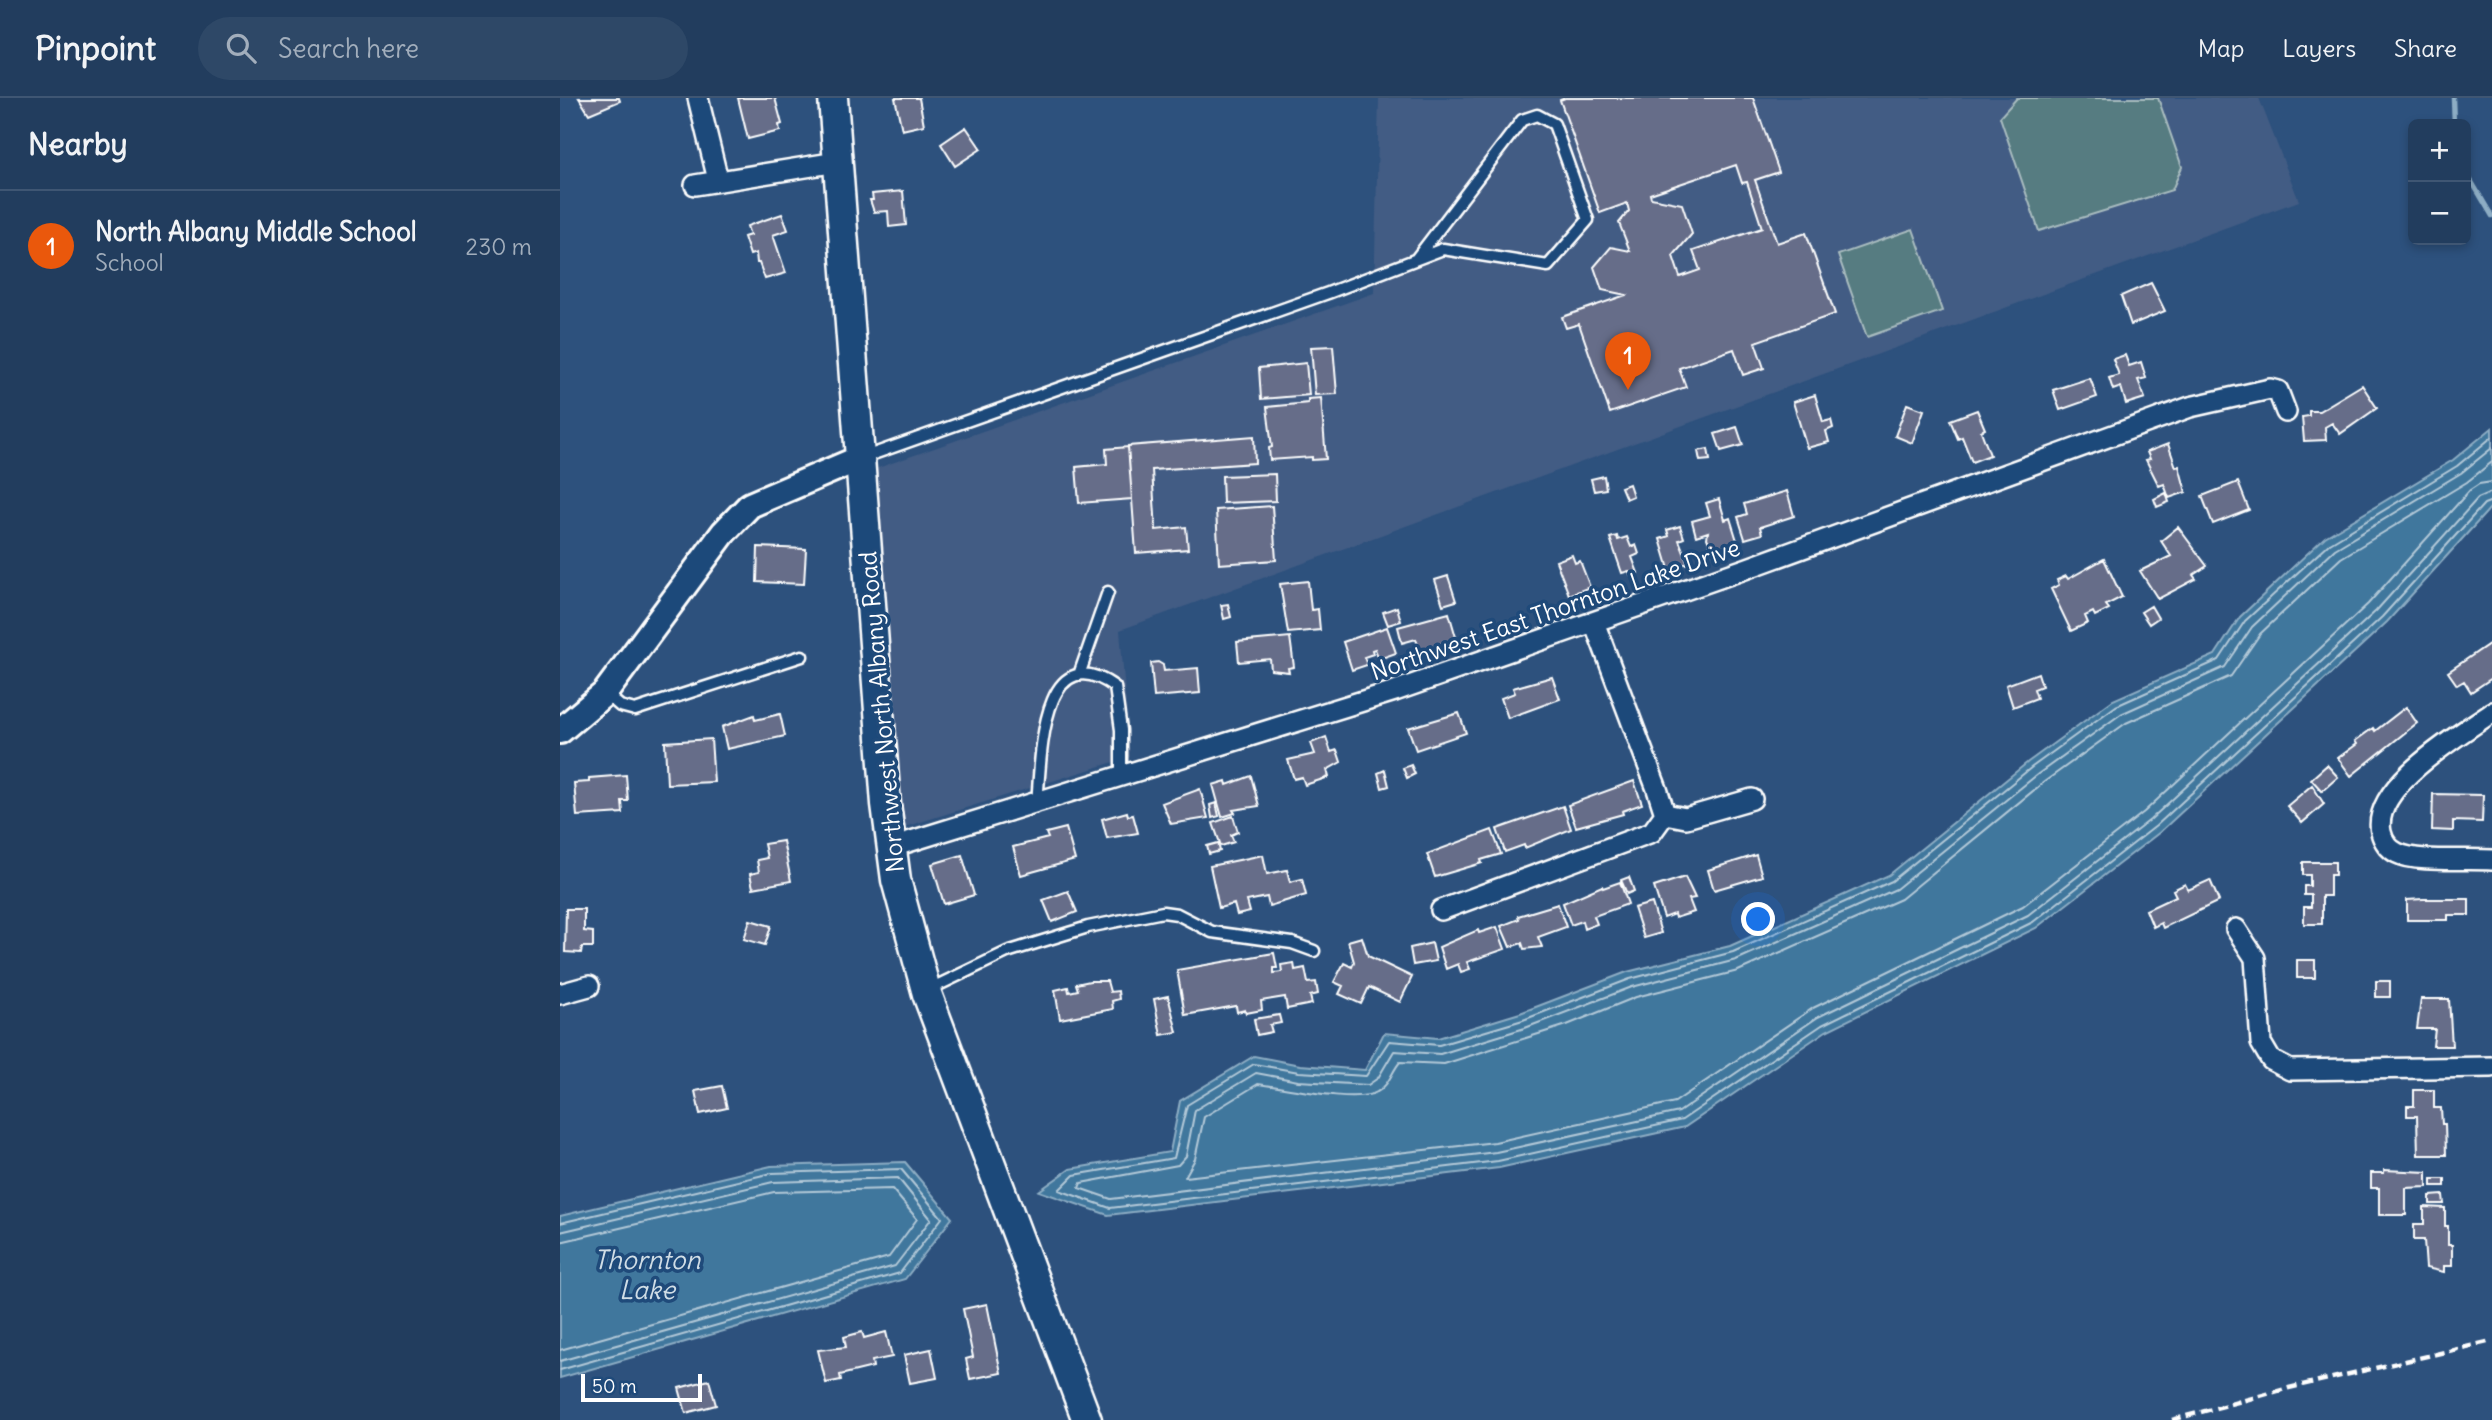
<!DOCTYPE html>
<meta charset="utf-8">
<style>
:root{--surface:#223d5e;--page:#2e4867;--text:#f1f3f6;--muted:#a2aebc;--line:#3f5673;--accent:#ea580c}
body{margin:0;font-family:Delius,sans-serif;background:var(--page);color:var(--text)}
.controls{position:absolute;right:21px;top:21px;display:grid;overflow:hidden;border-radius:10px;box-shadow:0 4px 10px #0003}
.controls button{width:63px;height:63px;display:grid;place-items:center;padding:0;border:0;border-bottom:2px solid var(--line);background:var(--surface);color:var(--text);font:35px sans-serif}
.scale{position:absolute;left:21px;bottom:18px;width:121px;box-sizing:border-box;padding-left:7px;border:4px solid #fff;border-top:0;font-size:19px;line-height:24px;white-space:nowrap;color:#fff;-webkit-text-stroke:5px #1f4a7a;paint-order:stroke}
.you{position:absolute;left:1199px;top:822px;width:24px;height:24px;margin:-18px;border:5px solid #fff;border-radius:50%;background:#1a73e8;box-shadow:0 0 0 10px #1a73e833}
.badge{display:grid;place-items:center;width:46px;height:46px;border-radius:50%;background:var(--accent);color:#fff;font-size:23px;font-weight:700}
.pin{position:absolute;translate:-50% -58px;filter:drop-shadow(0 2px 4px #0008)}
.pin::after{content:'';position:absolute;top:37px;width:24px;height:21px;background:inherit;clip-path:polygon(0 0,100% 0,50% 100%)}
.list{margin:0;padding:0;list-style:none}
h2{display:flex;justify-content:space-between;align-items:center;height:91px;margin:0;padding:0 28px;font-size:30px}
h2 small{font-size:23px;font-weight:400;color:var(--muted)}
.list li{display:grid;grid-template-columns:46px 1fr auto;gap:21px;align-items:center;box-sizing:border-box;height:112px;padding:0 28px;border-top:2px solid var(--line)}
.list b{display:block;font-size:26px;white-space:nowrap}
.list p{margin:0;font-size:23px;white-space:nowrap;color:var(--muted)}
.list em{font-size:23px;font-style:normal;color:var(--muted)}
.icon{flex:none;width:38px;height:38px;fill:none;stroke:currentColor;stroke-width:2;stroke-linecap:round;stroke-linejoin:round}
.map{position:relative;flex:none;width:1932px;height:1322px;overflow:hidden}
header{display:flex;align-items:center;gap:42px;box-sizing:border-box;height:98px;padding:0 35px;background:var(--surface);border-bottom:2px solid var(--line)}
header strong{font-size:33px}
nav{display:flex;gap:38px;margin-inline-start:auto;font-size:24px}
.search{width:490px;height:63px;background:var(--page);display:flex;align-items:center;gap:18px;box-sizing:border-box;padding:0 24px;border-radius:38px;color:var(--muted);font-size:26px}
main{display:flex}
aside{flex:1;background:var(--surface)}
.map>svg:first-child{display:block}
</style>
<header>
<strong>Pinpoint</strong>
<div class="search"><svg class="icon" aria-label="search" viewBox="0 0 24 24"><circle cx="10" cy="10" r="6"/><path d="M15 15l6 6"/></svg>Search here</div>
<nav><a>Map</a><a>Layers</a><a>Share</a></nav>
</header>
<main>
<aside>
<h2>Nearby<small></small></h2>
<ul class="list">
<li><span class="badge">1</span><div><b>North Albany Middle School</b><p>School</p></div><em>230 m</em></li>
</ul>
</aside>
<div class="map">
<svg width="1932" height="1322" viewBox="0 0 1932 1322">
<rect width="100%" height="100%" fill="#2d517d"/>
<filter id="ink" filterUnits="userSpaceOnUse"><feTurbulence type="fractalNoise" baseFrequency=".0143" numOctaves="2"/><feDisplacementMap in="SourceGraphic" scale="14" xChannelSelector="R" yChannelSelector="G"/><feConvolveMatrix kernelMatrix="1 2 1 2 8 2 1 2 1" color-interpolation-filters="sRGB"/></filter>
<g filter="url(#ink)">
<path fill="#425c84" d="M819,0H1699L1739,103L560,532L570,659L341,730L315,371L814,195Z"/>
<path fill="#567b81" stroke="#aabdc0" stroke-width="2" d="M1457,0H1598L1622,69L1612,92L1479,133L1440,19Z
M1353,131L1382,213L1307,239L1278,157Z"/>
<path fill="#41779d" stroke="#8dadc4" stroke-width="2" d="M1932,330V408L1827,524L1600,734L1476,830L1266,933L1125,1029L939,1070L548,1117L479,1093L510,1071L610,1054L620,1003L694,958L740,967L805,972L824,935L878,940L960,915L1067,874L1170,848L1329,777L1468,664L1553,602L1655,557L1680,519L1765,439L1893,362Z
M345,1064L392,1120L345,1181L0,1280V1118L211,1068Z"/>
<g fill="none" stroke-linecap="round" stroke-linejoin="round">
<path stroke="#b3c9d8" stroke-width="2" d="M1932,339L1897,368L1770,445L1685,523L1659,562L1556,608L1472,669L1332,783L1173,854L1070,881L963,922L879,947L829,943L806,978L739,974L694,966L627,1007L614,1060L514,1077L499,1092L550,1110L938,1063L1122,1022L1262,927L1473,824L1596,728L1822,519L1924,406L1932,403
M1932,350L1901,375L1775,451L1692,529L1665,569L1561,616L1478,676L1336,791L1176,862L1072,889L965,930L880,956L834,953L818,980L808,987L738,983L696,975L635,1012L626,1058L618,1067L521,1085L519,1090L551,1101L936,1054L1119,1014L1258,919L1468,817L1590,722L1816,513L1918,400L1932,394
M1932,364L1907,384L1781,460L1700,536L1671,578L1566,625L1484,684L1341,801L1178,873L1076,899L1007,927L884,966L840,964C832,973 829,988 817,994C797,1006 723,989 698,986L644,1019L635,1061L625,1079L935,1044L1115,1004L1253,910L1463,808L1584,714L1808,506L1910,392L1919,386L1932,384
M0,1125L212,1075L341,1071L382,1120L340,1175L0,1272
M0,1134L213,1084L338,1080L371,1121L335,1168L0,1263
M0,1144L214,1094L332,1091L357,1121L329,1159L0,1252"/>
<path stroke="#8dadc4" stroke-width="4.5" d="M1893,0L1894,26
M1906,74L1932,118"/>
</g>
<path fill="#666d89" stroke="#fff" stroke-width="2" fill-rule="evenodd" d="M19,0H59L60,3L29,16Z
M178,0H215L222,26L219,27L220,33L188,41Z
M335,0H359L364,27L342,32Z
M1005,0H1193L1219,74L1195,82L1217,145L1246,135L1275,216L1195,244L1204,270L1183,277L1174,251L1119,270L1126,289L1050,315L1019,226L1006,230L1002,219L1066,197L1042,192L1034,169L1051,149L1070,153L1059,125L1069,113L1067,105L1040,115L1000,2ZM1176,67L1182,85L1187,84L1202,130L1133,153L1140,172L1120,179L1113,158L1132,136L1122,106L1091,100L1090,96Z
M406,29L421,51L395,68L381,46Z
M343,93L346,127L329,129L328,113L314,114L310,102H313L312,96Z
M222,116L228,132L213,137L226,175L205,181L199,165H197L196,155L190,157L184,139L190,137L187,128Z
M1591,185L1605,213L1571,227L1561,198Z
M773,248L777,296L755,297L751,249Z
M1565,257L1569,268L1581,264L1586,280L1578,282L1585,300L1566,306L1561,289L1553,292L1549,280L1559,277L1553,261Z
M746,265L749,297L701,301L699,270Z
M1530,280L1537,299L1500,312L1493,292Z
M1802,287L1817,310L1780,336L1772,325L1765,329L1766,342L1744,343L1742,319L1749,318V313H1759Z
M1255,297L1263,324L1271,322L1273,330L1266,333L1269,344L1247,350L1233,304Z
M761,300L766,361L752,362V359L710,362L709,350L712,349L707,309L748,305V301Z
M1347,306L1364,312L1352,345L1335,338Z
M1417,312L1425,331L1421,333L1430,357L1412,364L1402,339L1398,341L1390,322Z
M1177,329L1183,347L1161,353L1155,336Z
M694,338L695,365L592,372L596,432L626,429L628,451L576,455L568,348Z
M1608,346L1616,369L1619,368L1626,394L1609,400L1604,386L1599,388L1586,362L1590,361L1587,354Z
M568,349L572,401L519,405L516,369L547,366L546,351Z
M1148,351L1150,362L1140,363L1138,353Z
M715,376L716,403L663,405L662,378Z
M1044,378L1046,391L1034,393L1031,381Z
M1678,384L1689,412L1653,426L1642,398Z
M1069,386L1073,398L1066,401L1061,389Z
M1227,393L1234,418L1200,429L1202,436L1185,441L1178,419L1187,416L1184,406Z
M1606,395L1609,404L1597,409L1594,401Z
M1159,401L1165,422L1170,420L1179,449L1154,456L1147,440L1148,434L1136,438L1132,423L1150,418L1146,405Z
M712,408L716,462L659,466L656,412Z
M1120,428L1124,440L1119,442L1128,465L1109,471L1100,441L1109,438L1107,432Z
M1618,429L1647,468L1633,477L1636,481L1598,501L1580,473L1611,458L1601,443Z
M1057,438L1058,442L1067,439L1071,449L1076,447L1079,456L1072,459L1078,475L1071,478L1069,473L1062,475L1050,440Z
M198,449L246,451L244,486L197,484Z
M1012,457L1015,465L1020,463L1030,489L1009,497L996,463Z
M1544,461L1562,499L1546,507L1549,511L1535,518L1533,514L1525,518L1528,525L1511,533L1491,491L1499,487L1497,482L1506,478L1508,481Z
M888,478L896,503L883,507L875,482Z
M748,483L751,512L758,511L760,532L728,535L720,486Z
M668,506L671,519L664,521L661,507Z
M1591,508L1598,520L1589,526L1581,514Z
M837,509L841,523L828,527L823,514Z
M889,515L898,546L885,550L883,545L860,554L856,541L842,545L838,529Z
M827,529L836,555L819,561L815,551L812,552L813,556L804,559L807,567L792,572L783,544Z
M730,539L734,569L728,570L729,574L711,572L710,561L679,564L677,544Z
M1932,544V580L1911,594L1904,583L1897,587L1888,574Z
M598,564L603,567L604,573L638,570L640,595L594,599L591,565Z
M1478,575L1482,588L1474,591L1477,600L1453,609L1446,587Z
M992,579L1000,601L948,620L941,600L955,595L953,590Z
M1846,609L1857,625L1791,678L1778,660L1797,646L1795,643L1813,630L1815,633Z
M899,615L906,635L856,652L848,630Z
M220,616L225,638L167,651L162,629L194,617L195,622Z
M766,639L771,654L777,652L781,664L767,672L769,679L745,687L742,679L734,681L728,662L755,656L751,645Z
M151,641L154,684L107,686L105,644Z
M851,667L855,676L847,680L843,670Z
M1767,667L1778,679L1762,693L1751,681Z
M825,672L829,688L822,690L818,675Z
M66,677L68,703H62L63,715L17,718L14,685L29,684V680Z
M691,678L699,708L673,712L675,715L662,719L653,687L666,683L667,687Z
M1074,683L1082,706L1062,713L1063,716L1016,729L1008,707Z
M1752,687L1764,706L1742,725L1727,708Z
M640,691L648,720L611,726L602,705Z
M1873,696L1923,697L1922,724L1893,723V733L1872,732Z
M656,705L659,718L652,720L650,707Z
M1003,708L1011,731L965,750L964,747L945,754L937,731Z
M567,714L568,718L573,717L578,735L547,740L542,721Z
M673,718L678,734L671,737L674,744L661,748L653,725Z
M506,730L515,762L461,777L453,749L488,740L486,735Z
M932,732L941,756L921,762L922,765L875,779L867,756Z
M223,743L231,783L193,790L190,776L199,774L197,762L207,760L204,746Z
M658,745L660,753L649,756L647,748Z
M402,757L414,797L384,806L372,766Z
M703,757L707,776L727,772L730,784L742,781L746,797L709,808L707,799L687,803L690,814L677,817L674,806L659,810L650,768Z
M1196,757L1202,778L1154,792L1148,772Z
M1743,764H1775V777H1770V798H1762V826H1744V809H1751V797H1744V788H1750V777H1743Z
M1069,779L1074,793L1067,796L1061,782Z
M1125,779L1135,800L1129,801L1134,814L1115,820L1114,816L1104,820L1094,789Z
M1650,782L1659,803L1603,830L1601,825L1593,829L1586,812L1616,798L1613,792L1625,786L1628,792Z
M1060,784L1068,806L1034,818L1037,826L1024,831L1022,823L1011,827L1003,805L1042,788L1043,790Z
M508,793L517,814L492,824L483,802Z
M1863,801H1909V817H1888V822H1847V802Z
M1092,805L1101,835L1084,840L1074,810Z
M998,806L1006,829L978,839L982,849L964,851L962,845L950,849L941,828L959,821L958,818Z
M6,811H24V833L33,834V849H22L21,855L5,854Z
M190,822L211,828L205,847L184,841Z
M937,829L945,851L907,864L910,871L901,874L898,866L886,871L879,849L918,832L919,835Z
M802,839L808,858L852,879L840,904L809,889L801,906L779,896L783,888L774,884L784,865L792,869L794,864L788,843Z
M872,845L876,863L853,867L850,850Z
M714,855L717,870H714V875L722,874L721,867L734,865L735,872L745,870L748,885L756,884L758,896L750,898L752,906L727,911L725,899L701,903L702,912L686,915L685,912L677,914L676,908L625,917L617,872Z
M1737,862H1755V880H1737Z
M530,883H547L550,894L558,893L559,901L552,903L553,911L500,921L495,892L508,889L509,894L518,892L516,886Z
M1816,883H1830V899H1816Z
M608,898L617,934L601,937L594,901Z
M1861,901H1889L1892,948H1873L1875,931H1857Z
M719,917L721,925L710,927L712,934L697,937L694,921Z
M162,988L167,1010L140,1016L135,993Z
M1854,992H1874V1010H1881L1882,1026H1885L1886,1057H1858L1857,1018H1847V1008H1854Z
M1824,1072L1867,1074V1089L1846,1090V1117H1819V1090H1811V1075H1824Z
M1872,1081H1885V1088H1872Z
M1883,1097L1884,1106H1870V1098Z
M1864,1109L1885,1110V1128H1888V1147H1892V1168H1884V1174L1866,1170L1864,1142H1854V1126H1864Z
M427,1206L441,1275L410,1281L406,1261L413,1259L403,1211Z
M302,1234L304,1240L326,1234L332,1259L312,1263L313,1269L280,1277L281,1282L266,1285L258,1252L286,1249L284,1239Z
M371,1251L377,1280L350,1285L344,1257Z
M149,1282L156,1307L126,1315L119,1290Z"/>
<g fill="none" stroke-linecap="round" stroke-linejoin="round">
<g stroke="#fff" stroke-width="15">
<path id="service" d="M302,360L768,195L883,151L988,168L1028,122L994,26L977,17L962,22L856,161
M519,577L548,494
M46,596L60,608L75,612L242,558
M477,706C481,663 480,536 555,589L561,632V679
M370,891L447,854L528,829L603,814L617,816L652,834L732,845L754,853"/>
</g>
<g stroke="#fff" stroke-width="24">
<path id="minor" d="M138,0L158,82
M135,87L277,64
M1932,614C1900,637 1811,688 1821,734C1823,743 1829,751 1837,755C1856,765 1908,760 1932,762
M1105,716L1126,720L1192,701
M332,749L835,593L1185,471L1630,309L1710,291L1718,293L1726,314
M881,812L1092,734L1105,716L1097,691L1034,524
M1676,831L1695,860L1701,945L1711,962L1730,972L1932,969
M0,896L29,888"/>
</g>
<g stroke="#fff" stroke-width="30">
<path id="tertiary" d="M0,633L45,595L164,434L190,407L298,361"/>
</g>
<g stroke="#fff" stroke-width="33">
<path id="secondary" d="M273,0L326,706L336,782L367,896L527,1322"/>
</g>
<use href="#service" stroke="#1f4a7a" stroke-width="10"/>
<use href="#minor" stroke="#1f4a7a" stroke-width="19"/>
<use href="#tertiary" stroke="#1f4a7a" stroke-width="24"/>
<use href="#secondary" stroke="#1f4a7a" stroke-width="28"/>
<path stroke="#fff" stroke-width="4.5" stroke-dasharray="10 5" stroke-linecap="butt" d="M1612,1322L1729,1290L1932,1243"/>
</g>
</g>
<g text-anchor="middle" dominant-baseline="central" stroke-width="7" stroke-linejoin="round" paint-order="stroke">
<g font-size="24" fill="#fff" stroke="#1f4a7a">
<text transform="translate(995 511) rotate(-19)">Northwest East Thornton Lake Drive</text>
<text transform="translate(321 614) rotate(-95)">Northwest North Albany Road</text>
</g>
<g font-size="26" font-style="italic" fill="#d0dde6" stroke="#1f4a7a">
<text x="87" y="1161">Thornton<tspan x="87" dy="30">Lake</tspan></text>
</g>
</g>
</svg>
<div class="controls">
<button>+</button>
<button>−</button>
</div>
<div class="scale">50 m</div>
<div class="you"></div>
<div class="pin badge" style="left:1068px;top:292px">1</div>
</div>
</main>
